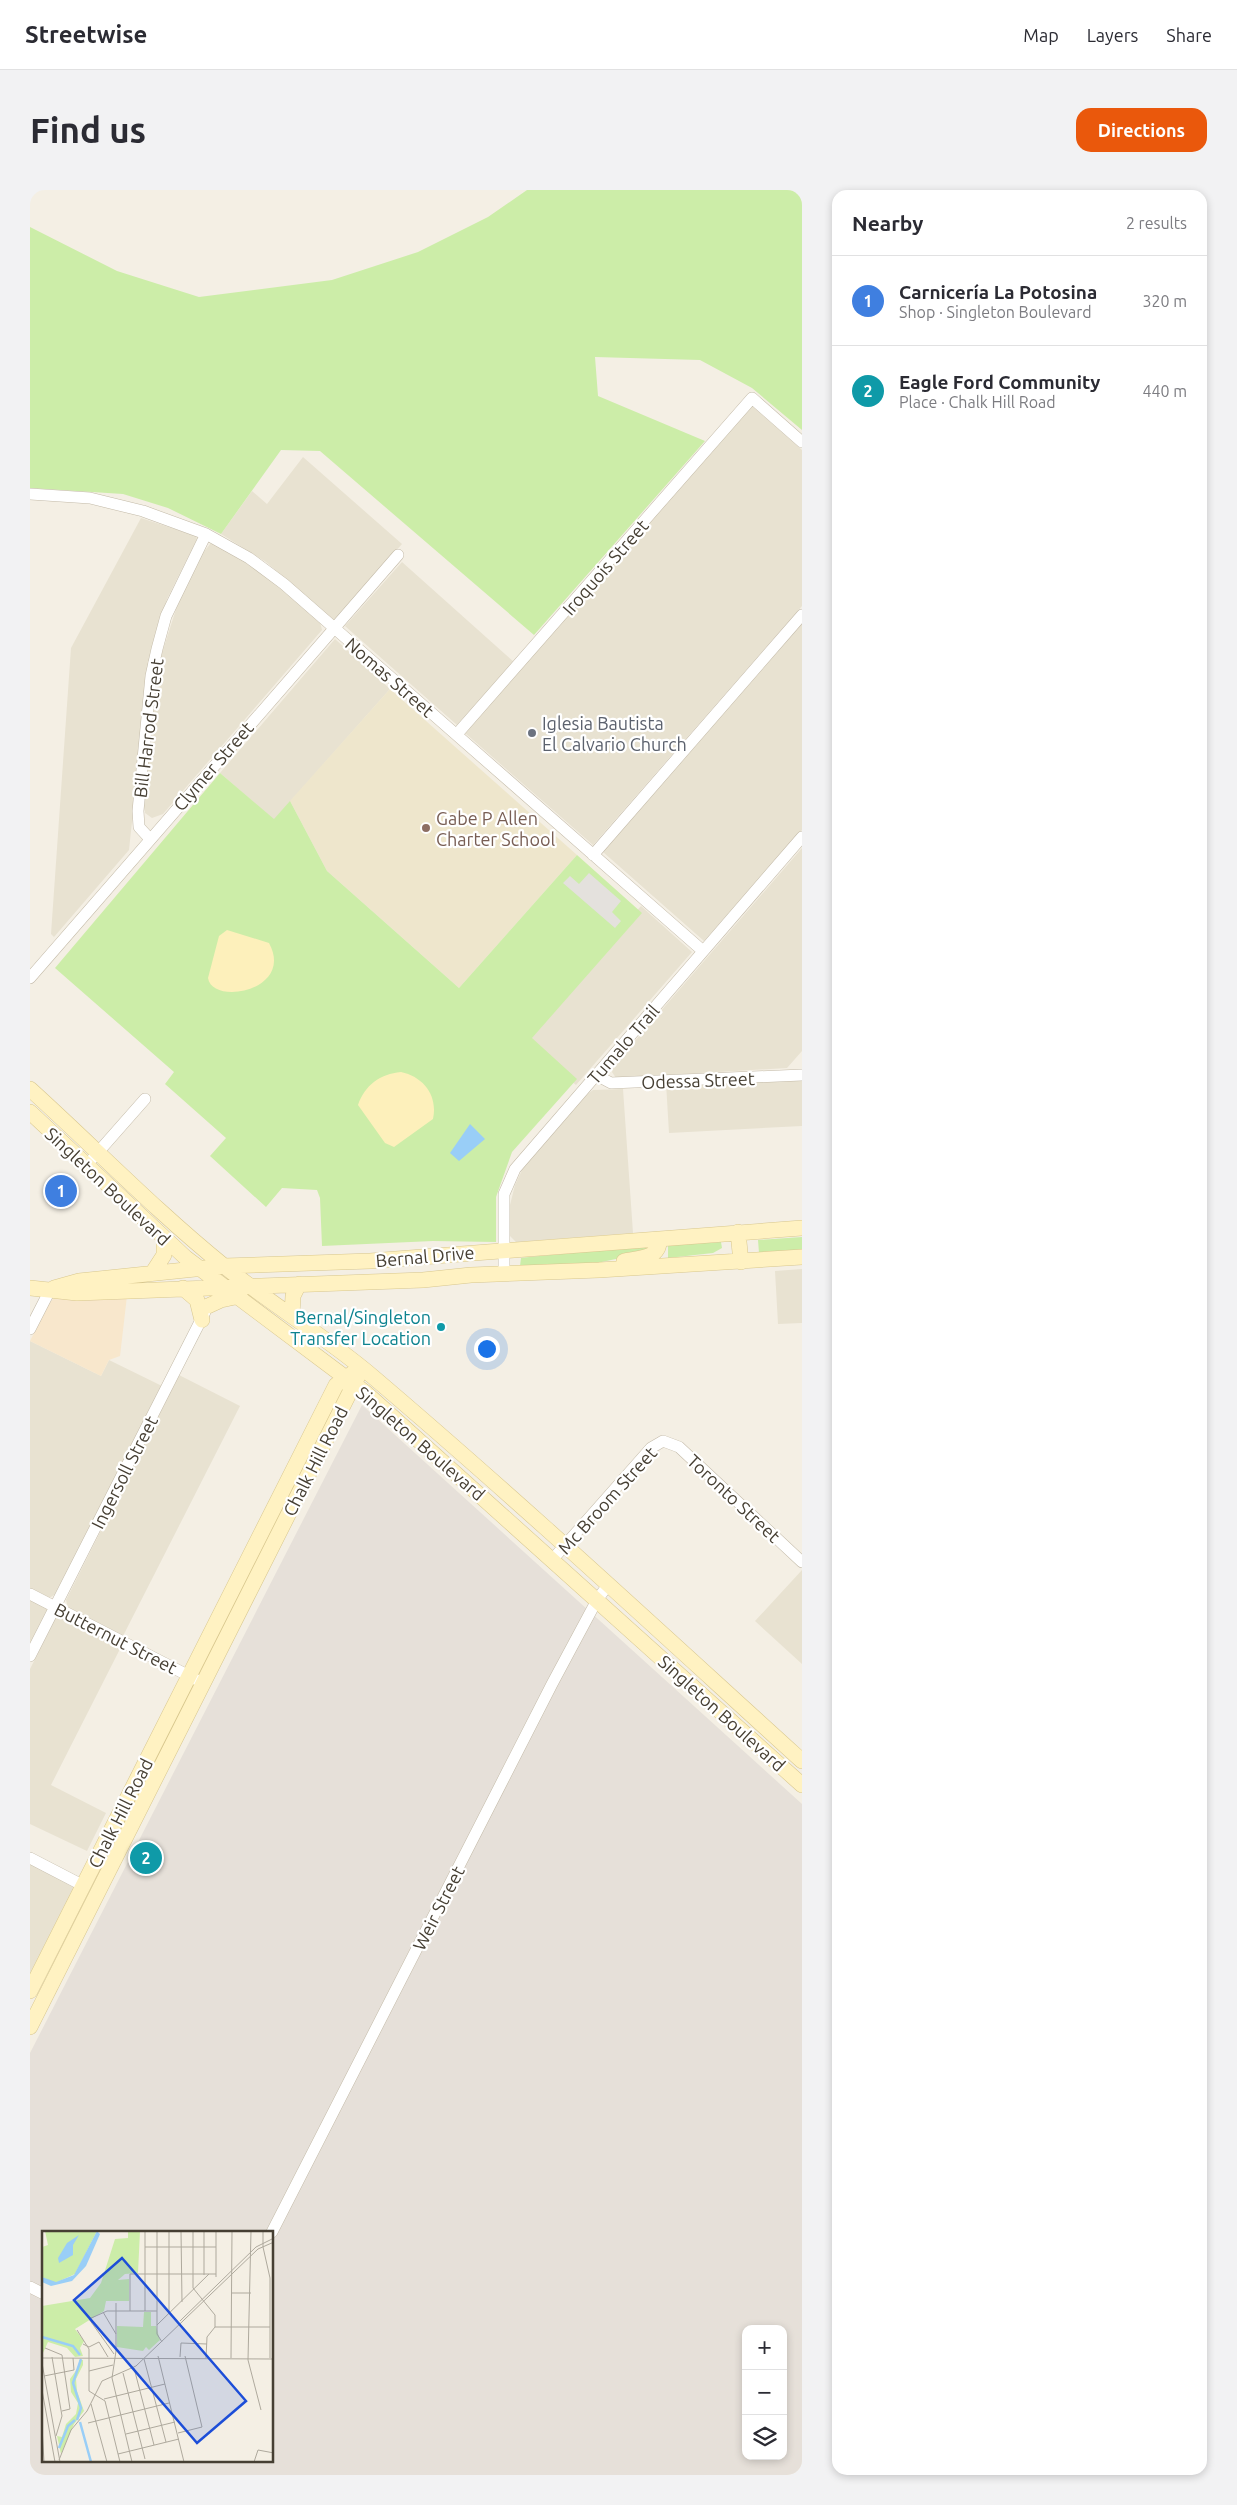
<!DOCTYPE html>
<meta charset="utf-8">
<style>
:root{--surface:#fff;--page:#f2f2f3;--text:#2b2b33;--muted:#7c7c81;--line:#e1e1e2;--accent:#ea580c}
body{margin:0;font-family:Ubuntu,sans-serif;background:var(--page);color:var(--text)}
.controls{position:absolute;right:15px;bottom:15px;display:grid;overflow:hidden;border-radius:10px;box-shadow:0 2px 8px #0003}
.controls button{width:45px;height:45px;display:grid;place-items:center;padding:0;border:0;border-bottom:1px solid var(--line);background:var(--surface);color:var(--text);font:25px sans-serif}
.you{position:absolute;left:456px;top:1158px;width:18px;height:18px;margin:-12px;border:4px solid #fff;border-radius:50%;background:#1a73e8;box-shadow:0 0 0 8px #1a73e833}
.badge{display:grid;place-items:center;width:32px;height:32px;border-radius:50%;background:var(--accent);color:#fff;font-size:16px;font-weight:700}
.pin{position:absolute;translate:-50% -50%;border:2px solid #fff;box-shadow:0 1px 5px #0006}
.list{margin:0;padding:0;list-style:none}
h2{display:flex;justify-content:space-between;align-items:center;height:65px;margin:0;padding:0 20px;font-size:21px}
h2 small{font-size:16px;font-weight:400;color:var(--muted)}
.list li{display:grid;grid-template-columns:32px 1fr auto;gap:15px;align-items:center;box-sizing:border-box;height:90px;padding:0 20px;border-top:1px solid var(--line)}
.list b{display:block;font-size:19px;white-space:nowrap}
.list p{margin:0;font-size:16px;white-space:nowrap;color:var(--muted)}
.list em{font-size:16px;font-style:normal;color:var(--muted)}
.icon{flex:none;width:28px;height:28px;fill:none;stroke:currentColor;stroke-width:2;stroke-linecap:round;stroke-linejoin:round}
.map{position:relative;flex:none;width:772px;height:2285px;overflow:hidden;border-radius:15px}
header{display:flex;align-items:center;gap:30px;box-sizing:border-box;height:70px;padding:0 25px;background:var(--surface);border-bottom:1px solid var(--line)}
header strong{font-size:24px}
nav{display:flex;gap:28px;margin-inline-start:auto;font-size:18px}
.intro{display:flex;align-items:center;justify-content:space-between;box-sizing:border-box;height:120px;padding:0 30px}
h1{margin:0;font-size:35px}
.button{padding:12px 22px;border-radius:15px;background:var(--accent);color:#fff;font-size:18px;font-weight:700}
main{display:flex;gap:30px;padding:0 30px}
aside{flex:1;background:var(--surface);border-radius:15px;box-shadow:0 2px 8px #0003}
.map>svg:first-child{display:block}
</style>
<header>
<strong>Streetwise</strong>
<nav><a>Map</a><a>Layers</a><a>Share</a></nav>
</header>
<div class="intro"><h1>Find us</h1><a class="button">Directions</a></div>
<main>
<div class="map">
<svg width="772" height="2285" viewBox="0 0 772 2285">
<rect width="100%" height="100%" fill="#f4efe4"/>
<path fill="#e8e2d1" d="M722,216L772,260V416L563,655L435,543Z
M273,267L372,354L304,431L236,372L191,344L222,301L237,314Z
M111,328L166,346L167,349L137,409L120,464L99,660L24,747L21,744L41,458Z
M181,353L214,371L240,390L290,432L292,440L133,624L122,628L115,623L114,617L126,493L131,466L149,410L172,364Z
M372,372L484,472L427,535L315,436Z
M772,434V640L674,751L573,662Z
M305,449L360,499L244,630L190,583Z
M772,658V861L757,878L586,888L582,882L584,875Z
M611,716L662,762L546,895L493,849Z
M772,886V936L639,943L636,893Z
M593,899L603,1043L486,1052L480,1046L479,1019L485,995L493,978L556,905L563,900Z
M772,1079V1133L748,1134L745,1081Z
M0,1151L71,1186L79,1170L132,1196L26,1404L19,1408L0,1398Z
M149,1185L210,1216L93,1446L38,1418L36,1410Z
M772,1380V1474L725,1431Z
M0,1410L18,1419L0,1455Z
M27,1425L91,1457L21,1595L76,1623L57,1661L0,1634V1479Z
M0,1672L55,1700L0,1807Z"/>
<path fill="#f8e7cc" d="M97,1106L90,1166L79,1170L71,1186L0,1151L19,1113L25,1107Z"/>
<path fill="#e6e0d9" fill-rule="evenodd" d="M332,1215L772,1614V2285H0V1863ZM14,2042H242V2271H14ZM716,2139H753V2266H716Z"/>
<path fill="#eee6cc" d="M360,499L547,665L429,798L297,681L260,611Z"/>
<path fill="#cceda8" d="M497,0H772V240L722,198L670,170L565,167L568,206L675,251L504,445L290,261L251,260L191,344L138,318L93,304L0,298V37L87,81L169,107L302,90L388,62L458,27Z
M190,583L244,629L260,611L297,681L429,798L547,665L612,723L502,848L547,889L482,962L466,1007V1052L403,1051L292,1056L290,1008L287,1000L252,998L236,1017L180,966L196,948L135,894L144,882L25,778Z
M772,1047V1061L729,1063L728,1050Z
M691,1052L692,1058L683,1063L638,1068V1055Z
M619,1056V1062L562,1074L490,1076L491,1068L499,1067Z"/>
<path fill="#fdf0bb" d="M197,740L239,753C265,801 182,816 178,788L189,746Z
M371,882C394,887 408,906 403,929L364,957L355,953L328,915C335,895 350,884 371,882Z"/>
<path fill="#e4e1dd" d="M559,683L591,711L582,722L591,731L585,738L533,693L540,686L549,694Z"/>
<path fill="#99cef7" d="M440,934L455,949L429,971L420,963Z"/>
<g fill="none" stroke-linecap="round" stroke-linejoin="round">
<g stroke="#c3baa8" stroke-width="12">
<path id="street" d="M0,304L60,308L113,321L176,344L219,368L254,394L373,498L673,761
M427,544L722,208L772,252
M120,649L109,637L108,621L121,486L127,459L136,426L176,344
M563,665L772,425
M0,788L368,365
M566,885L581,893L772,885
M63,968L115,909
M474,1084V1004L485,979L772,647
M0,1139L20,1100
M522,1370L621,1258L633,1251L649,1257L772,1372
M0,1404L165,1489
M0,1466L175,1122
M0,1668L54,1696
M242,2042L522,1494L567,1410L578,1395
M0,2097L14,2104"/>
</g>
<g stroke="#d8c78e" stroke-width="16">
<path id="secondary" d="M0,899C65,958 126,1021 194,1076C242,1115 295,1146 342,1186C489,1311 630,1442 772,1571
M0,922L156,1068L336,1203L772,1595
M708,1042L711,1072
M594,1071C608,1068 630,1069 629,1050
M123,1082L134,1065V1050
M0,1098L47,1103L393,1090L441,1085L569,1080L772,1067
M24,1098L49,1091L194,1076L340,1071L772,1038
M153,1098L167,1110L172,1130
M178,1116L191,1110L205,1107
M262,1126L263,1106L269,1094
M0,1801L306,1195L324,1182
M0,1837L328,1186"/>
</g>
<use href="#street" stroke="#fff" stroke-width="11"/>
<use href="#secondary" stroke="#fff2c2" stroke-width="15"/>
</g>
<circle fill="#6b7280" stroke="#fff" stroke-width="2" cx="502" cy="543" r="5"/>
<circle fill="#8d6e63" stroke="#fff" stroke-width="2" cx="396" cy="638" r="5"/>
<circle fill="#0f9aa8" stroke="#fff" stroke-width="2" cx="411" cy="1137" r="5"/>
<g text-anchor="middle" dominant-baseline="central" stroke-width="4.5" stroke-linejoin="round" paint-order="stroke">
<g font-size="18" fill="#463f33" stroke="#fff">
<text transform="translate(575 377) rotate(-49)">Iroquois Street</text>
<text transform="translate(360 487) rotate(41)">Nomas Street</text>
<text transform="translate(118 538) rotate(-83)">Bill Harrod Street</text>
<text transform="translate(183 576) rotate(-49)">Clymer Street</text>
<text transform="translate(593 854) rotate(-49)">Tumalo Trail</text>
<text transform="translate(668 890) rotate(-2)">Odessa Street</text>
<text transform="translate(78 996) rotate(43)">Singleton Boulevard</text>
<text transform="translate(395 1066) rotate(-5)">Bernal Drive</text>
<text transform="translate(391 1253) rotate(41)">Singleton Boulevard</text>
<text transform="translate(285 1271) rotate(-63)">Chalk Hill Road</text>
<text transform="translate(94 1282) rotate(-63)">Ingersoll Street</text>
<text transform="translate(704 1308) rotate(43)">Toronto Street</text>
<text transform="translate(577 1310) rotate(-48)">Mc Broom Street</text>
<text transform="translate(86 1448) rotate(27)">Butternut Street</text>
<text transform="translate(692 1523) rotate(42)">Singleton Boulevard</text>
<text transform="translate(90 1623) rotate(-63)">Chalk Hill Road</text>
<text transform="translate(408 1718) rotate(-63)">Weir Street</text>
</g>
<g font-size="18" fill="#5b616d" stroke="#fff" text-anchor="start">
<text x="512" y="533">Iglesia Bautista<tspan x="512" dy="21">El Calvario Church</tspan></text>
</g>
<g font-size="18" fill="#785e54" stroke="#fff" text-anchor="start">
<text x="406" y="628">Gabe P Allen<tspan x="406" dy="21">Charter School</tspan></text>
</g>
<g font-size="18" fill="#0d838f" stroke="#fff" text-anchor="end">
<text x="401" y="1127">Bernal/Singleton<tspan x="401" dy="21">Transfer Location</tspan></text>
</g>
</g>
<g transform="translate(12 2041)">
<rect width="231" height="231" fill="#f4efe4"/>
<path d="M3,0H55L33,43L13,52L0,46V16L6,14ZM86,0H98L96,42L83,43L76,49L87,48V70H64L62,80L33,98L42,110L38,117L41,125L33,126L25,117L6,111L0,124V75L48,67L59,52L73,8L86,7ZM102,81H109V95H114L118,109L107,119L104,116L101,120L75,116V95L101,96ZM37,129H41V134L34,148L35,160L42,180L32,193L19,223L15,205L20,206L24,193L34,183L36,172L29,161L28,148L38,134Z" fill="#cceda8"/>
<path d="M55,0L58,3L44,35L30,50L9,55L0,51V46L14,51L32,44ZM37,4L31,14V24L17,32L16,27L25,12Z" fill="#99cef7"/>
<path fill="none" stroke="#99cef7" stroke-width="2.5" d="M0,106L31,115L38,124M35,189L39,177L31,152L39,128M38,191L49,231M17,217L26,195L33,189"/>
<path fill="none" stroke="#aea99d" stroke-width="1" d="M115,0V103L120,111M127,0V83M139,0L140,71M151,0V57L173,84V96L165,106L164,127M209,0L206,129L219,179M221,0V16L228,47V127M103,16H174M162,44V0M174,46V0M189,62H209M74,72V120L70,147L90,231M88,80V43H174M103,80V0M61,81L74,103M138,90L214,16L232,7M115,94L167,43M173,96H228M35,99L47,118V160L63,170L78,231M41,113L47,116L57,111L66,126M3,117L20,124L28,178L20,180M72,123L47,88L65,80H115M116,125L142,231M10,126L20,185L14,205M138,126L139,112L165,113M0,127L232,128M189,127L190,0M102,128L124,211M0,132L18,231M92,137L112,214M47,140L71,134M81,142L103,228M2,145L32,139L31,127M0,159L13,231M62,168L123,153M49,173L65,231M46,192L127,172M0,196L2,231M136,202L160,196L143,125M84,203L133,191M76,223L137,208M17,229L29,199L45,180L60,150L94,135L216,18L232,11M212,231L216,219L232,222"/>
<path fill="#1d4ed8" fill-opacity="0.15" stroke="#1d4ed8" stroke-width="2.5" d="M80,27L204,170L155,212L32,69Z"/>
<rect width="231" height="231" fill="none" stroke="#463f33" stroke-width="2.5"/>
</g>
</svg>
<div class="controls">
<button>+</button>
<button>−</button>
<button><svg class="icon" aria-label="layers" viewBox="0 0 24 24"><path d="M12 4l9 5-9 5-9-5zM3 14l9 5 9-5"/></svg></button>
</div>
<div class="you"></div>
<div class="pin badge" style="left:31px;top:1001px;background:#3f7fe0">1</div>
<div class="pin badge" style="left:116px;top:1668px;background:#0f9aa8">2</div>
</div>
<aside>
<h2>Nearby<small>2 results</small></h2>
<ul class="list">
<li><span class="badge" style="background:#3f7fe0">1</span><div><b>Carnicería La Potosina</b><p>Shop · Singleton Boulevard</p></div><em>320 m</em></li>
<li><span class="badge" style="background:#0f9aa8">2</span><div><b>Eagle Ford Community</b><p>Place · Chalk Hill Road</p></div><em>440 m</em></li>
</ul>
</aside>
</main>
